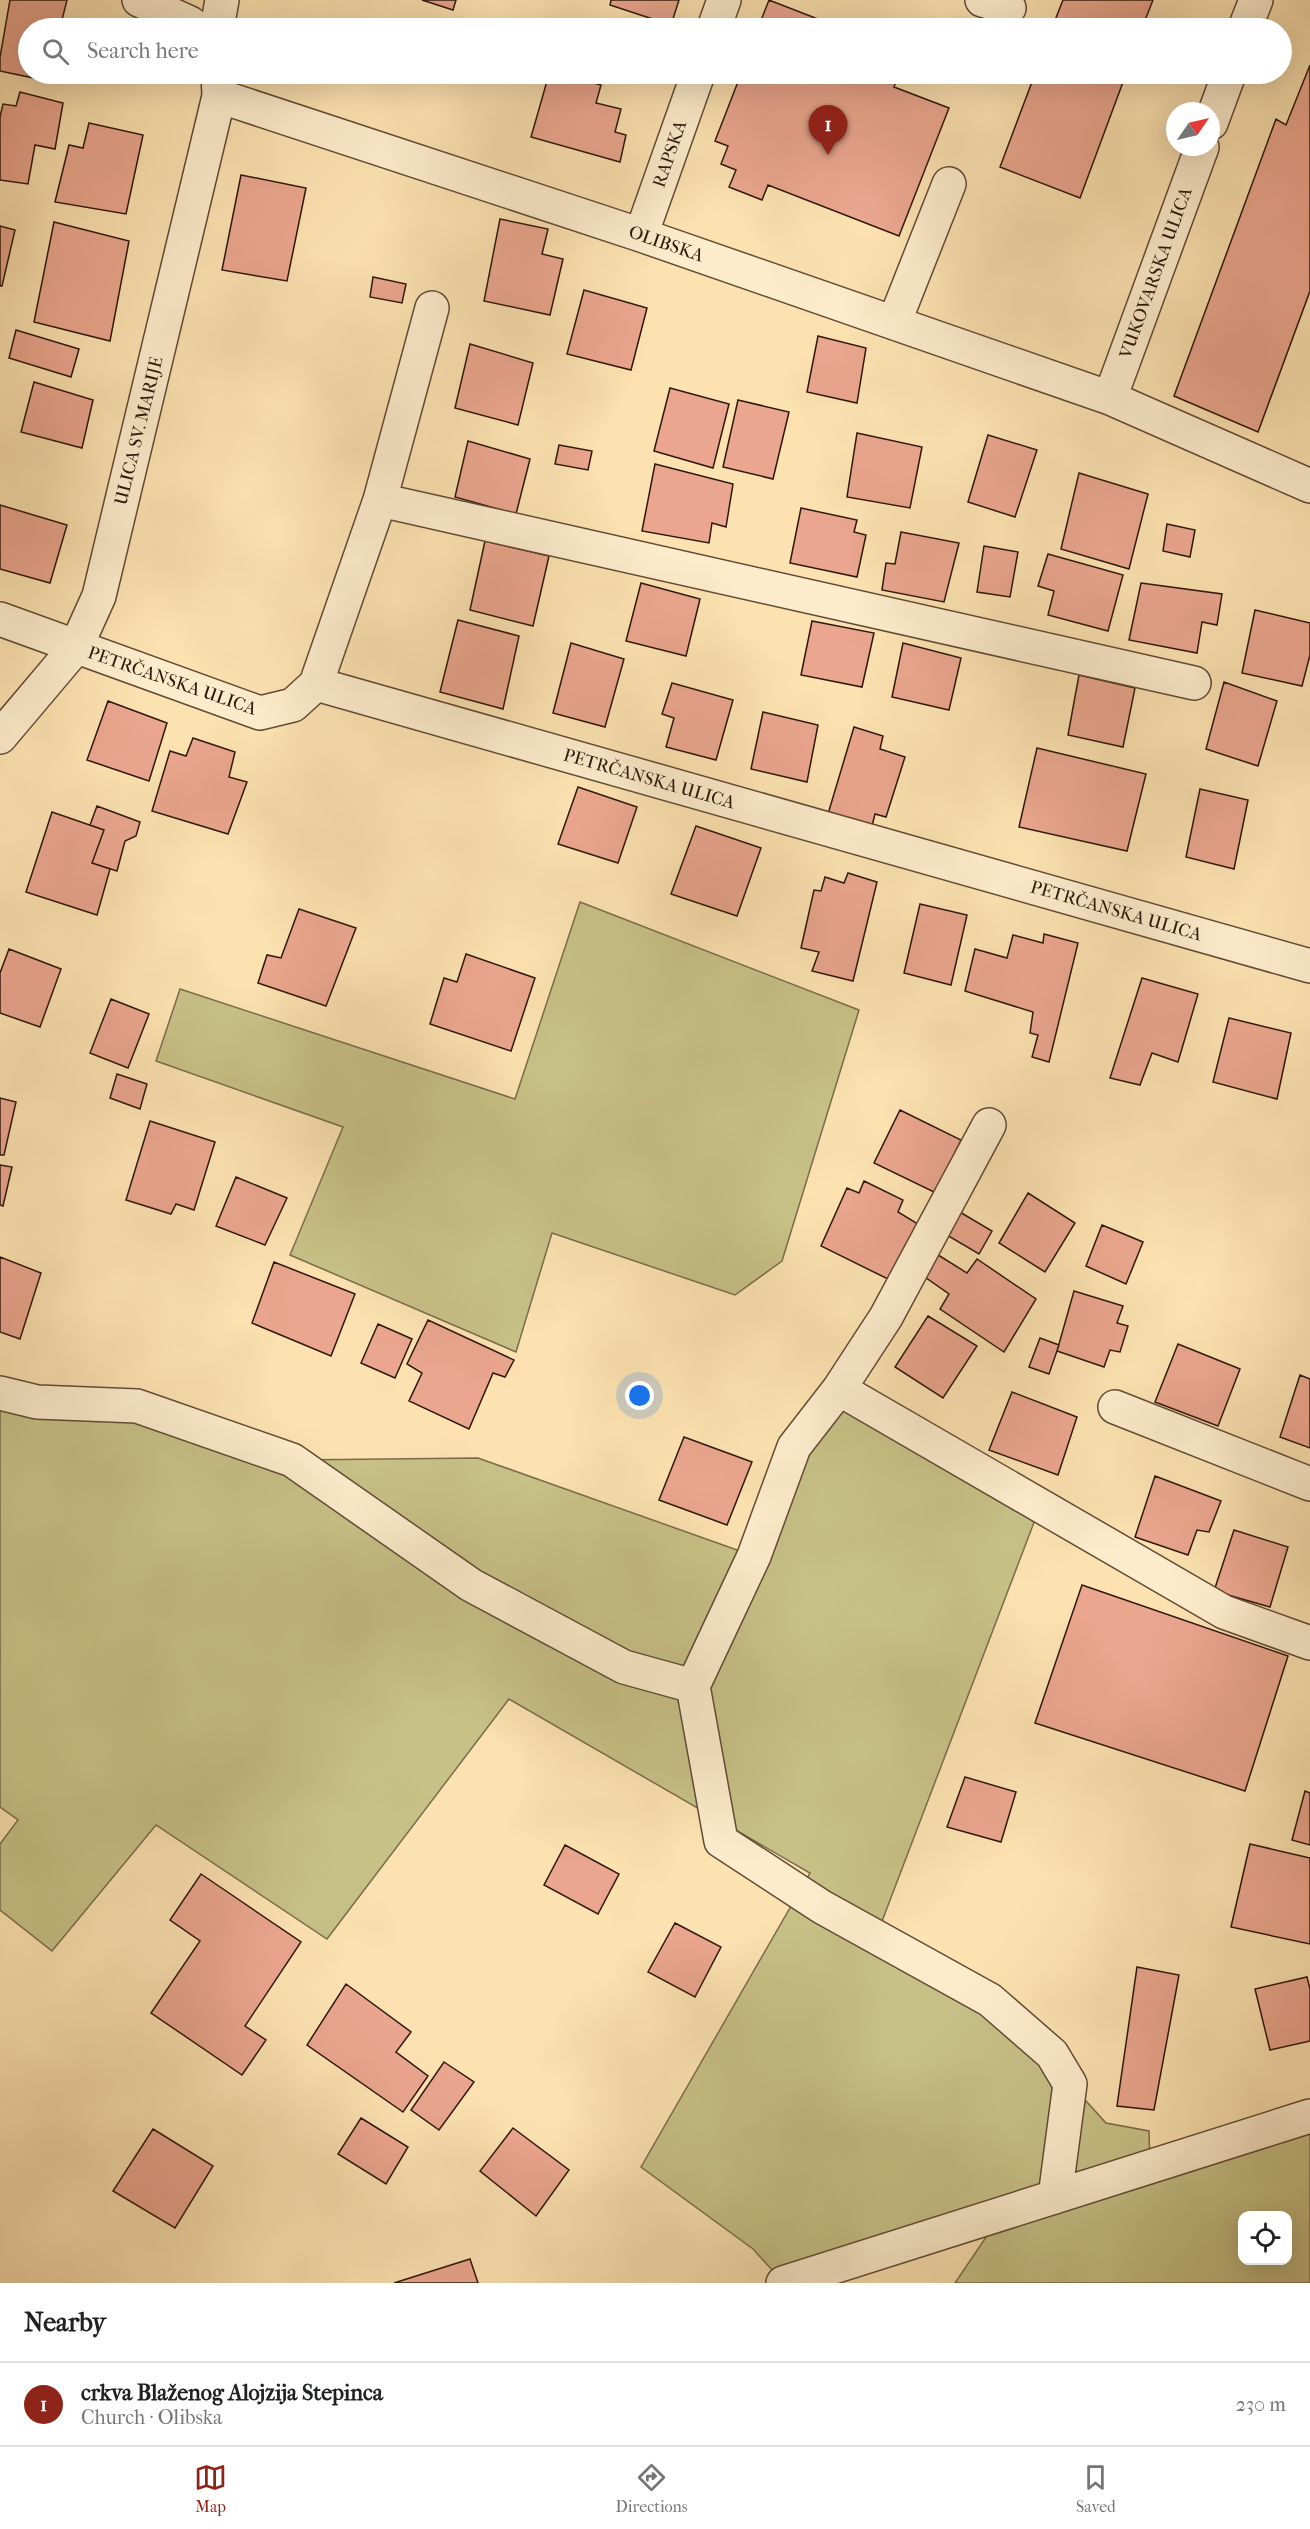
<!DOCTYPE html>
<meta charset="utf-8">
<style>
:root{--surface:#fff;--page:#f6f6f6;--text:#202124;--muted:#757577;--line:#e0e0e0;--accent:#8f2418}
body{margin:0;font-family:"IM FELL French Canon",serif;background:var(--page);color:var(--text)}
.controls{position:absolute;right:18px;bottom:18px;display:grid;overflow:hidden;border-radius:12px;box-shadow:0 6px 24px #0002}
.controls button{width:54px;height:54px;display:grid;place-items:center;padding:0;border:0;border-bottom:2px solid var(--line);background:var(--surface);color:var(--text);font:30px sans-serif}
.compass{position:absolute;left:1166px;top:102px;width:54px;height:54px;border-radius:50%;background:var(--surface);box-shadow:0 6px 24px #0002;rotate:56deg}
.you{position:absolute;left:640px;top:1396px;width:21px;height:21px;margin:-15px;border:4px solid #fff;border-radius:50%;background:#1a73e8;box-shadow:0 0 0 9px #1a73e833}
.badge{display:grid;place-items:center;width:39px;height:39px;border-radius:50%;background:var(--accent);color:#fff;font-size:20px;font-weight:700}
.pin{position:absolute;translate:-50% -50px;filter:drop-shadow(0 2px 3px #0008)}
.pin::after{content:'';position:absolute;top:32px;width:21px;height:18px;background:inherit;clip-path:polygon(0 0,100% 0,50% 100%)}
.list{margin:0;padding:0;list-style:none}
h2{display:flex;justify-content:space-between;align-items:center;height:78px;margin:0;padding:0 24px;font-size:26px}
h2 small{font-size:20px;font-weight:400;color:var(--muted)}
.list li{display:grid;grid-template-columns:39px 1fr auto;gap:18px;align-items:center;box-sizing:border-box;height:84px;padding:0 24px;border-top:2px solid var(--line)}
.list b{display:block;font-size:22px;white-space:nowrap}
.list p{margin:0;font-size:20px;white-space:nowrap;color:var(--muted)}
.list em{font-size:20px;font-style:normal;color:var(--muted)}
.icon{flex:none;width:33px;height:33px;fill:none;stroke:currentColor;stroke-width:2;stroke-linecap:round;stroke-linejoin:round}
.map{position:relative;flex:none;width:1310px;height:2283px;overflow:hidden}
.search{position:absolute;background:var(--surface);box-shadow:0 6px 24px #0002;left:18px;right:18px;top:18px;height:66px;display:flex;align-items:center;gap:15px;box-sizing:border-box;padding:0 21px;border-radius:33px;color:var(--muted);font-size:22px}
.sheet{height:162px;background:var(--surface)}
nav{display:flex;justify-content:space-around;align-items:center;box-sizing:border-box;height:84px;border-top:2px solid var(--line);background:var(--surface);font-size:16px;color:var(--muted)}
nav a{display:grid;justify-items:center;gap:3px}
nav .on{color:var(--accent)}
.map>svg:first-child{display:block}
</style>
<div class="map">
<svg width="1310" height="2283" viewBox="0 0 1310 2283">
<rect width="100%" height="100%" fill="#fce2b1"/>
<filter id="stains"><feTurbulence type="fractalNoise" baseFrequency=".00333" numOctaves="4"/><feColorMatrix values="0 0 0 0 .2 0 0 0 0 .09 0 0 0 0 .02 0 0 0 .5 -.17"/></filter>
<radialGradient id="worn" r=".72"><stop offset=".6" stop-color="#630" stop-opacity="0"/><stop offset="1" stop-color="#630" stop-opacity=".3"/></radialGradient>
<path fill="#c7c187" stroke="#7a6c4a" stroke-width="1.5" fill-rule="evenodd" d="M580,902L859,1010L782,1261L735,1295L552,1233L516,1352L290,1255L343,1127L156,1061L180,989L515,1099Z
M839,1389L1041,1504L876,1937L1011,2018L1106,2123L1149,2131L1150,2167L1310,2129V2283H955L1001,2215L784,2283L753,2249L641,2167L810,1873L509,1699L327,1939L156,1825L52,1951L0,1910V1844L18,1820L0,1807V1393L132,1406L292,1460L478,1458L754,1556ZM1242,2216H1288V2260H1242Z"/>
<path fill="#eaa68e" stroke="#2e170c" stroke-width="1.5" d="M10,0H67L60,28H28V74H50L48,81L0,71V57Z
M422,0H456L453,10Z
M611,0H679L671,25L610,5Z
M769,0L841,28H758Z
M1063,0H1153L1142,28H1052Z
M1310,65V291L1258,432L1174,396L1276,119L1286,125Z
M549,74H560L601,85L596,103L621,109L615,132L626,135L620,162L531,137Z
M741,74H899L894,87L949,108L899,236L768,185L762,200L729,187L736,170L721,164L728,146L715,141Z
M1035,74H1126L1080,198L1000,167Z
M20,92L63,103L55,149L35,145L28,184L0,180V117L3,104L16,106Z
M89,123L143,135L126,214L55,202L69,145L83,148Z
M241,175L306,188L287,281L222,270Z
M500,219L548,229L542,254L563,259L550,315L484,301Z
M54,222L129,241L110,341L34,322Z
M0,226L15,230L2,286H0Z
M373,277L406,284L402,303L370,297Z
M584,290L647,308L631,370L567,354Z
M16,330L79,349L71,377L9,358Z
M818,336L866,348L857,403L807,392Z
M470,344L533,363L518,425L455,408Z
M34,382L93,400L82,448L21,432Z
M670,388L729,404L713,468L654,451Z
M738,400L789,412L773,479L723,467Z
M857,433L922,447L910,508L847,497Z
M988,435L1037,450L1015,517L968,502Z
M468,441L530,459L516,514L455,497Z
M559,445L592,451L588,470L555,464Z
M655,464L733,484L726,527L712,523L709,543L642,531Z
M1079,473L1148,494L1129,569L1061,549Z
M0,505L67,525L50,583L0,569Z
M801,508L857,520L854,532L866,535L857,577L790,563Z
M1167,524L1195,530L1190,557L1163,551Z
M901,532L959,543L944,602L882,590L886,563L895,564Z
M485,541L549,556L533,626L470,610Z
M984,546L1018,552L1010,597L977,592Z
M1048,554L1123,575L1108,631L1048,615L1054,591L1038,586Z
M641,583L700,599L686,656L626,641Z
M1141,583L1222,594L1217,625L1202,622L1197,653L1129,640Z
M1255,610L1310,623V655L1302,686L1242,673Z
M458,620L519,636L503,709L440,692Z
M812,621L874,633L862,687L801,675Z
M571,643L624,659L605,727L553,713Z
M903,643L961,658L949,710L892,697Z
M1079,675L1135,688L1123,747L1068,735Z
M1224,682L1277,701L1258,766L1206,749Z
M672,683L733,700L716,760L666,747L674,718L662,714Z
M108,701L167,723L149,781L87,760Z
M763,712L818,725L807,782L751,769Z
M854,727L883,736L880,749L905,757L886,817L875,814L872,826L828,814Z
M193,738L235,752L229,777L247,782L228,834L152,811L170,751L186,756Z
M1037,748L1146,774L1127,851L1019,827Z
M578,787L637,807L618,863L558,844Z
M1200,789L1248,800L1234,869L1186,857Z
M97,806L140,822L136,836L125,841L117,871L92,863L104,830L90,825Z
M52,812L104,830L92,863L110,869L97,915L26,892Z
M696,826L761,848L737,916L671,894Z
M848,873L877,882L853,981L812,971L819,952L801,948L814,890L821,891L825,877L844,883Z
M920,904L967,915L951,985L904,973Z
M299,909L356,928L326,1006L258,983L267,955L281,958Z
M1044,934L1078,943L1049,1062L1032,1057L1038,1035L1030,1033L1033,1012L965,991L975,949L1007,958L1013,935L1043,943Z
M9,949L61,969L40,1027L0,1013V973Z
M466,954L535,978L511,1051L430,1024L444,978L457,982Z
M1142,978L1198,994L1178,1062L1152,1053L1140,1085L1110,1078Z
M111,999L149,1014L128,1068L90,1053Z
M1229,1018L1291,1033L1277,1099L1213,1082Z
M117,1074L147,1084L140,1109L110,1098Z
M0,1098L16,1102L4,1155H0Z
M900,1110L961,1140L936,1193L874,1163Z
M150,1121L215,1142L194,1210L176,1204L171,1214L126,1200Z
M0,1165L12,1167L3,1206L0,1205Z
M236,1177L287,1198L265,1245L216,1226Z
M864,1181L903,1200L898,1212L918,1224L894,1282L821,1246L847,1188L859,1193Z
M1028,1193L1075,1223L1045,1272L999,1243Z
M953,1208L992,1231L979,1254L940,1231Z
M1102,1225L1143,1242L1126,1284L1086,1266Z
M935,1253L967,1273L977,1259L1036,1299L1004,1352L940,1309L949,1294L922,1275Z
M0,1257L41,1273L20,1339L0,1332Z
M274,1262L355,1294L331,1356L252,1323Z
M1074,1291L1123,1306L1117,1323L1128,1326L1120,1352L1110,1350L1104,1367L1057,1351Z
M928,1316L977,1346L943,1398L895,1367Z
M428,1320L514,1360L505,1377L493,1373L469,1429L409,1401L422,1373L407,1364Z
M378,1324L412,1339L395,1378L361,1363Z
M1040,1338L1059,1345L1049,1374L1029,1367Z
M1178,1344L1240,1369L1218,1426L1155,1402Z
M1300,1375L1310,1379V1448L1280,1437Z
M1012,1392L1077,1417L1058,1475L989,1450Z
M684,1437L752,1462L727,1525L659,1500Z
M1155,1476L1221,1501L1209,1532L1197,1530L1188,1555L1135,1537Z
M1234,1530L1288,1547L1270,1607L1214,1591Z
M1082,1585L1288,1656L1245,1791L1035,1723Z
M965,1777L1016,1792L1001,1842L947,1827Z
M1305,1791L1310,1793V1845L1292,1840Z
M1250,1844L1310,1858V1944L1231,1927Z
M565,1845L619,1874L598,1914L544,1885Z
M201,1874L301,1942L245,2026L266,2040L242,2075L151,2013L200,1941L170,1920Z
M675,1923L721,1947L695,1997L648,1972Z
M1137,1967L1179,1975L1154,2110L1117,2106Z
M1307,1977L1310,1989V2041L1270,2050L1255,1989Z
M346,1984L411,2032L396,2052L428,2076L403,2112L307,2045Z
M444,2062L474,2082L439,2130L411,2110Z
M361,2118L408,2147L386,2184L338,2154Z
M513,2128L569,2170L536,2216L480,2171Z
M153,2129L213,2166L175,2228L113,2191Z
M470,2259L478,2283H394Z"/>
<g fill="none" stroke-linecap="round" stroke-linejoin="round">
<g stroke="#624a35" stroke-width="36">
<path id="minor" d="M139,0L190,23L196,28
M982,0L1009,8
M217,28L222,0
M714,28L724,0
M1245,28L1256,0
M219,96L641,235L1110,398L1310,486
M1211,123L1229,74
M641,235L698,74
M894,323L949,184
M1110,398L1202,147
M380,500L1194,683
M0,619L260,713L293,705L316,684L1310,966
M316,684L380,500L432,308
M0,737L76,647L99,596L219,96L218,75
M839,1389L886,1317L989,1125
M0,1393L37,1402L137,1406L292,1460L471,1585L624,1667L693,1686L754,1556L794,1447L839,1389L1224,1612L1310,1643
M1115,1407L1310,1484
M693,1686L721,1841L822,1907L990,2000L1052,2054L1070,2084L1055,2197
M783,2283L1310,2116"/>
</g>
<use href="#minor" stroke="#fdeccc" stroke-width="33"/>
</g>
<g text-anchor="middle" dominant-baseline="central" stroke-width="6" stroke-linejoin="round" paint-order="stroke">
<g font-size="18" fill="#2e170c" stroke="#fdeccc">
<text transform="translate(670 154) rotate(-71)">RAPSKA</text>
<text transform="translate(666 244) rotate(19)">OLIBSKA</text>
<text transform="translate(1156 273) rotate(-70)">VUKOVARSKA ULICA</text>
<text transform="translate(139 431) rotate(-76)">ULICA SV. MARIJE</text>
<text transform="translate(172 681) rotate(19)">PETRČANSKA ULICA</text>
<text transform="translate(649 779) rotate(16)">PETRČANSKA ULICA</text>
<text transform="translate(1116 911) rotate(16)">PETRČANSKA ULICA</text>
</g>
</g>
<rect width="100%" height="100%" filter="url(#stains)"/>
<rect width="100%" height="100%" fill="url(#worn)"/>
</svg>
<div class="controls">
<button><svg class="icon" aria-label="locate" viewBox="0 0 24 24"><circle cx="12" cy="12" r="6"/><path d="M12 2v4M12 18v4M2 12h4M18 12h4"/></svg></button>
</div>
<svg class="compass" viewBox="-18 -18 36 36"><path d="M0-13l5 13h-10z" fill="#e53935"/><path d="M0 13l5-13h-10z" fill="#757577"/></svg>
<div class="you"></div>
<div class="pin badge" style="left:828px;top:155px">1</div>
<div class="search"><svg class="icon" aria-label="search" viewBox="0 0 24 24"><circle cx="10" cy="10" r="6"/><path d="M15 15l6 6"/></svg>Search here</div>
</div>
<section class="sheet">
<h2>Nearby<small></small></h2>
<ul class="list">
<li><span class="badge">1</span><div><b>crkva Blaženog Alojzija Stepinca</b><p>Church · Olibska</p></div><em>230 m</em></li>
</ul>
</section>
<nav>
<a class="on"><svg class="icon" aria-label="map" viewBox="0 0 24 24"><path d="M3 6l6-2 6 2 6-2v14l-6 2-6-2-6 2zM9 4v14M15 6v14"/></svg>Map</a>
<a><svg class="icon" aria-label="directions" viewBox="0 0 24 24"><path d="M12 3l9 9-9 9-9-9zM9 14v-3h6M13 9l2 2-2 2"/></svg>Directions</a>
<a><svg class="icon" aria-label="saved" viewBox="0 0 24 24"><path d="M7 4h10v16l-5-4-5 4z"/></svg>Saved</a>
</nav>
